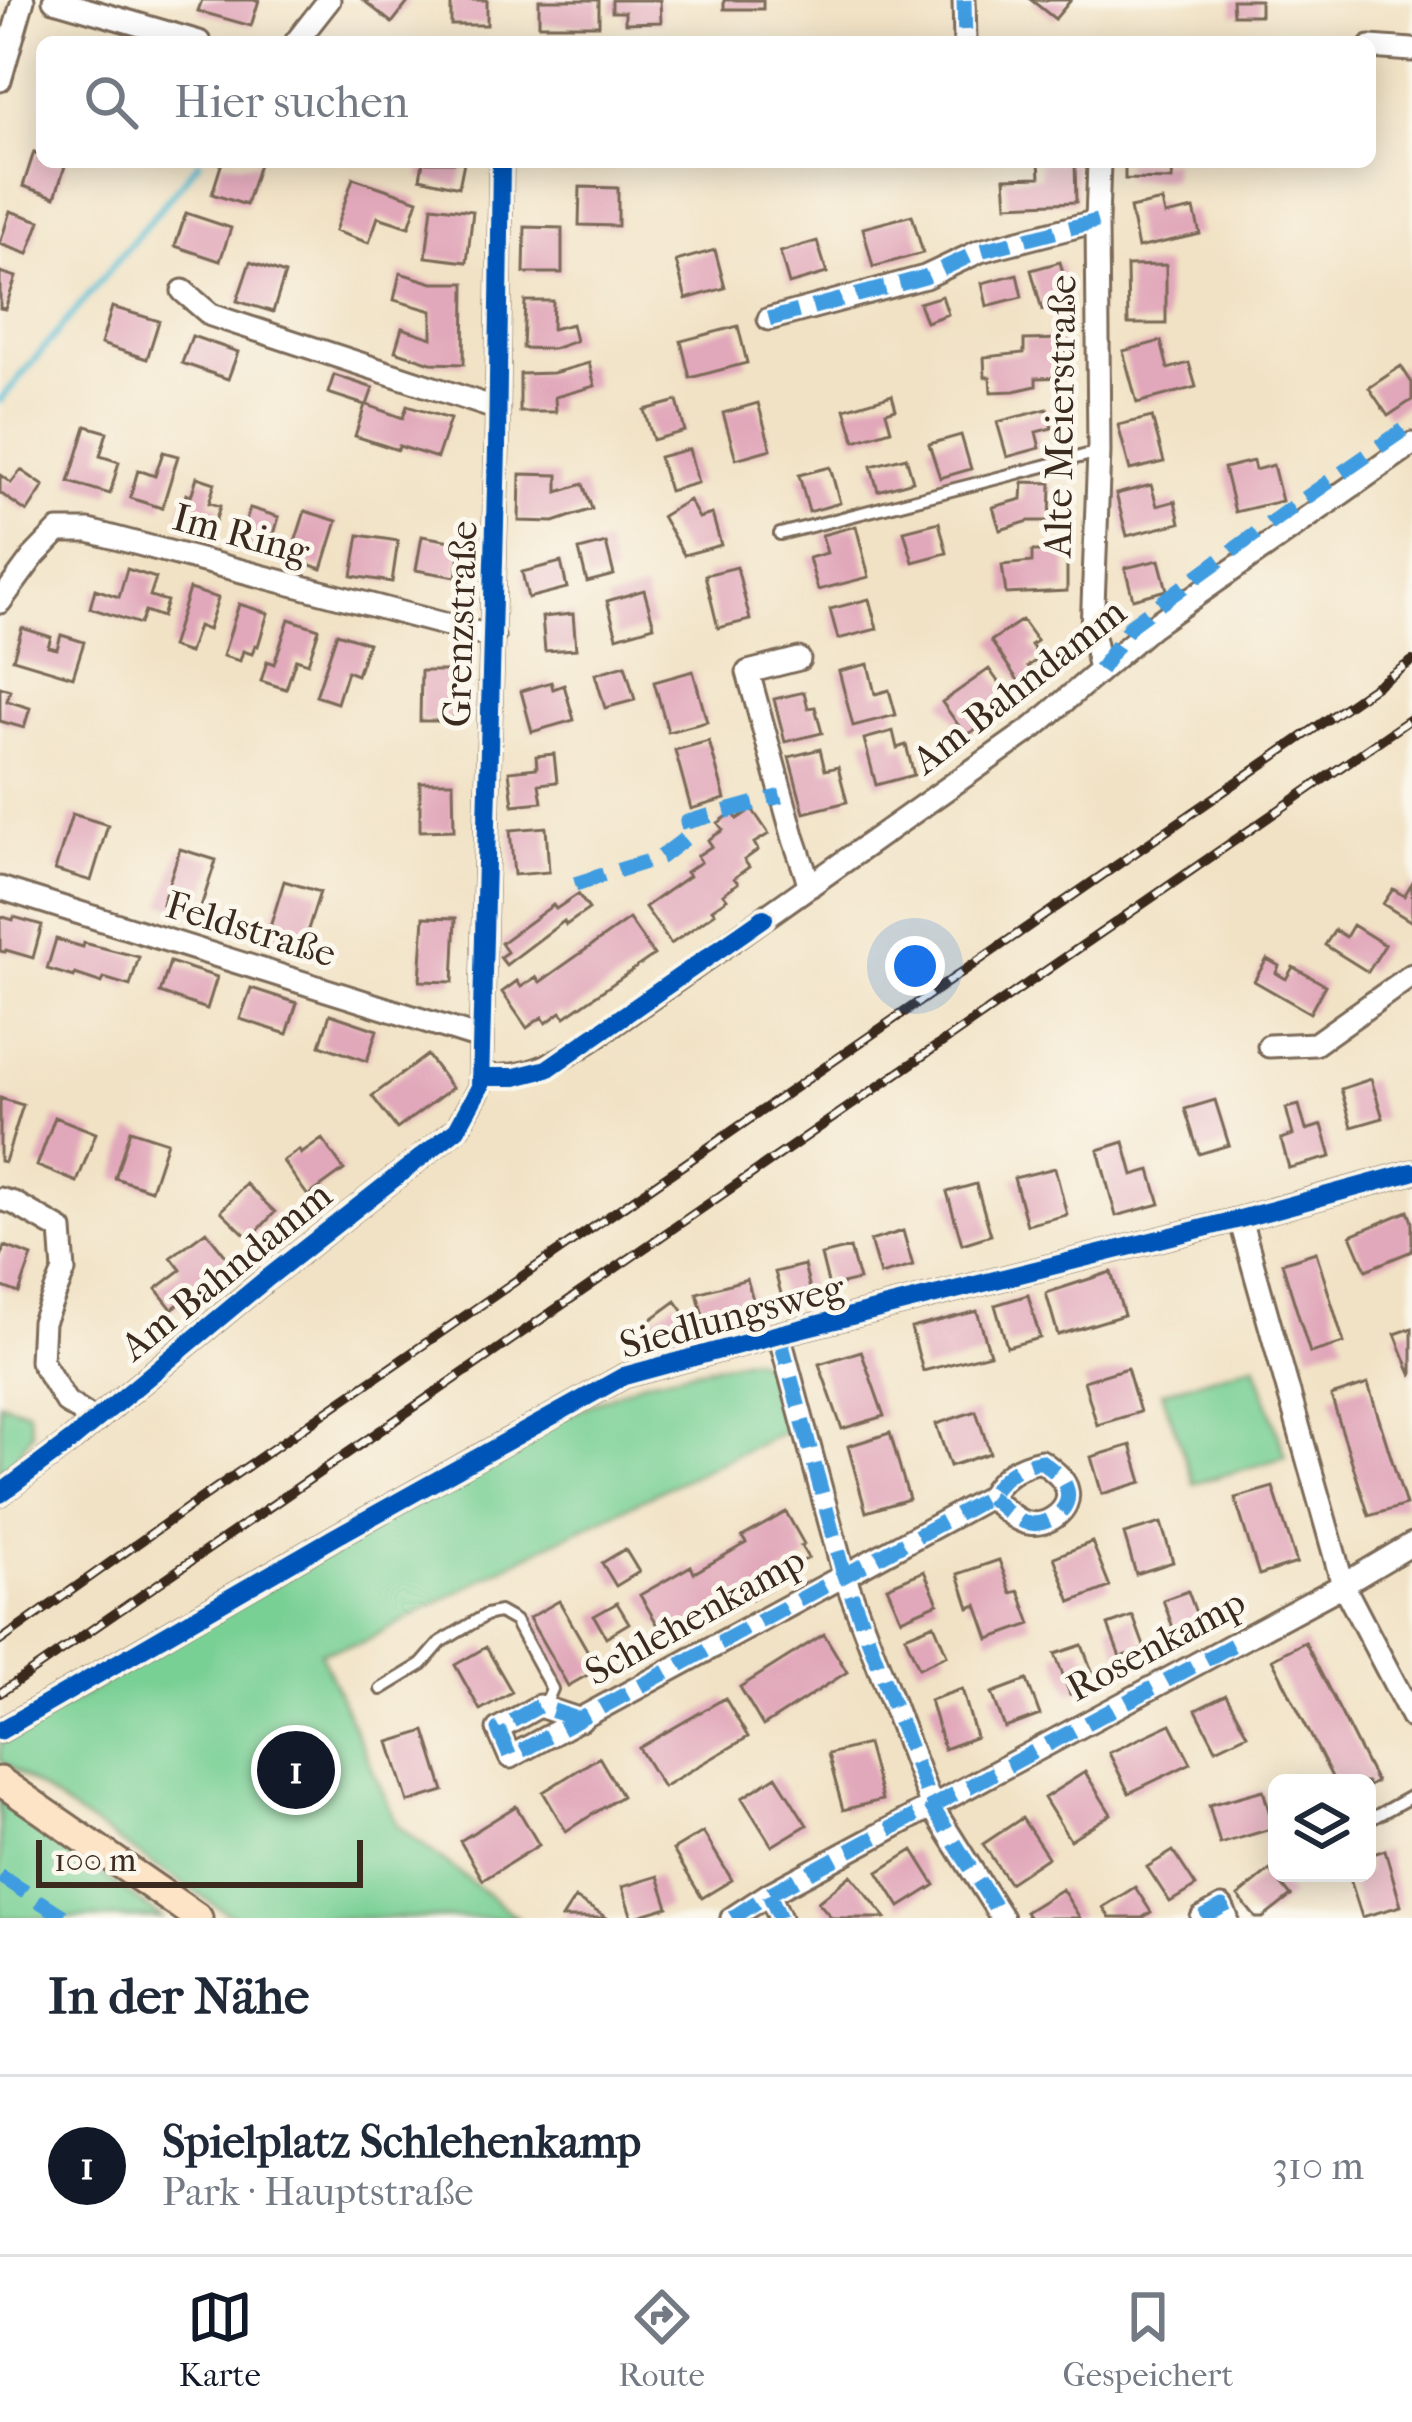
<!DOCTYPE html>
<html lang="de">
<meta charset="utf-8">
<style>
:root{--surface:#fff;--page:#f6f6f7;--text:#1f2937;--muted:#747a83;--line:#e0e1e3;--accent:#111827}
body{margin:0;font-family:"IM FELL French Canon",serif;background:var(--page);color:var(--text)}
.controls{position:absolute;right:36px;bottom:36px;display:grid;overflow:hidden;border-radius:18px;box-shadow:0 6px 30px #0003}
.controls button{width:108px;height:108px;display:grid;place-items:center;padding:0;border:0;border-bottom:3px solid var(--line);background:var(--surface);color:var(--text);font:60px sans-serif}
.scale{position:absolute;left:36px;bottom:30px;width:327px;box-sizing:border-box;padding-left:12px;border:6px solid #3b2a1e;border-top:0;font-size:33px;line-height:42px;white-space:nowrap;color:#3b2a1e;-webkit-text-stroke:9px #fbf7ec;paint-order:stroke}
.you{position:absolute;left:915px;top:966px;width:42px;height:42px;margin:-30px;border:9px solid #fff;border-radius:50%;background:#1a73e8;box-shadow:0 0 0 18px #1a73e833}
.badge{display:grid;place-items:center;width:78px;height:78px;border-radius:50%;background:var(--accent);color:#fff;font-size:39px;font-weight:700}
.pin{position:absolute;translate:-50% -50%;border:6px solid #fff;box-shadow:0 3px 12px #0006}
.list{margin:0;padding:0;list-style:none}
h2{display:flex;justify-content:space-between;align-items:center;height:156px;margin:0;padding:0 48px;font-size:51px}
h2 small{font-size:39px;font-weight:400;color:var(--muted)}
.list li{display:grid;grid-template-columns:78px 1fr auto;gap:36px;align-items:center;box-sizing:border-box;height:180px;padding:0 48px;border-top:3px solid var(--line)}
.list b{display:block;font-size:45px;white-space:nowrap}
.list p{margin:0;font-size:39px;white-space:nowrap;color:var(--muted)}
.list em{font-size:39px;font-style:normal;color:var(--muted)}
.icon{flex:none;width:66px;height:66px;fill:none;stroke:currentColor;stroke-width:2;stroke-linecap:round;stroke-linejoin:round}
.map{position:relative;flex:none;width:1412px;height:1918px;overflow:hidden}
.search{position:absolute;background:var(--surface);box-shadow:0 6px 30px #0003;left:36px;right:36px;top:36px;height:132px;display:flex;align-items:center;gap:30px;box-sizing:border-box;padding:0 42px;border-radius:18px;color:var(--muted);font-size:45px}
.sheet{height:336px;background:var(--surface)}
nav{display:flex;justify-content:space-around;align-items:center;box-sizing:border-box;height:168px;border-top:3px solid var(--line);background:var(--surface);font-size:33px;color:var(--muted)}
nav a{display:grid;justify-items:center;gap:6px}
nav .on{color:var(--accent)}
.map>svg:first-child{display:block}
</style>
<div class="map">
<svg width="1412" height="1918" viewBox="0 0 1412 1918">
<rect width="100%" height="100%" fill="#fbf7ec"/>
<filter id="ink" filterUnits="userSpaceOnUse"><feTurbulence type="fractalNoise" baseFrequency=".00833" numOctaves="2"/><feDisplacementMap in="SourceGraphic" scale="24" xChannelSelector="R" yChannelSelector="G"/><feConvolveMatrix kernelMatrix="1 2 1 2 8 2 1 2 1" color-interpolation-filters="sRGB"/></filter>
<filter id="wash" filterUnits="userSpaceOnUse"><feTurbulence type="fractalNoise" baseFrequency=".004" numOctaves="4" result="noise"/><feDisplacementMap in="SourceGraphic" scale="48" xChannelSelector="R" yChannelSelector="G"/><feGaussianBlur stdDeviation="2.7" result="paint"/><feColorMatrix in="noise" values="0 0 0 0 0 0 0 0 0 0 0 0 0 0 0 0 0 1.4 0 .05"/><feComposite in="paint" operator="in"/></filter>
<g filter="url(#wash)">
<rect width="100%" height="100%" fill="#f1e2c5"/>
<path fill="#79d095" stroke="#5a7d5a" stroke-width="3" d="M752,1358L782,1372L792,1428L541,1548L361,1643L320,1652L398,1826L518,1918H235L72,1811L0,1760V1744L559,1419L644,1381Z
M1255,1364L1286,1457L1194,1484L1162,1392Z
M0,1402L28,1411L32,1432L14,1461L0,1472Z
M0,1799L162,1918H0Z"/>
<g fill="none" stroke-linecap="round" stroke-linejoin="round">
<path stroke="#56bdd4" stroke-width="6" d="M0,401L199,162"/>
</g>
<g id="blocks">
<path fill="#e1a7ba" d="M202,0H259L251,26L198,11Z
M363,0H410L392,23Z
M451,0H487V25H451Z
M539,0H599V25H539Z
M612,0H660L661,22L625,23V12H612Z
M724,0H763V9H724Z
M1031,0H1071L1055,19Z
M1232,0H1260V15H1233Z
M34,152L42,155V162L66,163L55,197L23,186Z
M222,162L259,164L246,205L212,194Z
M423,162H464L459,187L420,178Z
M1039,162H1075L1076,202L1007,205L1005,178L1040,177Z
M1125,162H1173L1172,180L1125,179Z
M353,178L418,200L409,227L378,217L369,243L335,231Z
M580,187L618,188V226L579,225Z
M1162,201L1165,215L1194,209L1200,234L1138,248L1130,208Z
M432,206L473,211L467,262L426,257Z
M10,211L40,221L28,254L0,244Z
M186,213L231,228L220,261L175,246Z
M912,215L923,253L873,267L863,228Z
M525,227L562,228V273H524Z
M817,241L827,273L789,284L780,252Z
M715,250L725,288L686,299L676,261Z
M250,262L285,274L273,312L237,301Z
M1060,262L1071,302L1042,310L1031,270Z
M1166,265V324H1128L1127,266Z
M0,272L16,277L5,309L0,308Z
M400,273L433,283H465L464,364L431,363L395,351L402,328L432,338V311L394,300Z
M1017,274L1022,297L987,306L982,283Z
M942,296L948,314L926,322L919,303Z
M525,301H553L552,329L572,324L576,341L553,349L523,348Z
M112,307L159,321L147,359L101,344Z
M738,326L747,363L690,378L681,341Z
M192,336L238,352L228,379L182,363Z
M1066,339L1068,377L1036,378V386L1014,391L991,392L990,377H985L984,357L1024,353V340Z
M1161,341L1168,369L1189,363L1196,387L1137,403L1123,351Z
M589,363L595,386L555,397L556,412H520V374L553,373Z
M1401,366L1412,383V400L1388,416L1369,388Z
M334,375L373,388L367,405L403,418L407,406L450,419L437,458L399,446L398,450L355,436L365,405L328,393Z
M892,395L896,409L886,412L891,430L855,441L845,409Z
M677,401L685,431L653,440L644,410Z
M758,403L771,449L736,459L723,413Z
M1047,409L1052,428L1036,432L1040,448L1007,457L997,422Z
M1152,417L1164,462L1130,470L1118,425Z
M86,426L107,432L100,456L119,462L110,494L69,482Z
M961,435L971,469L940,478L929,444Z
M689,449L698,483L669,491L659,457Z
M163,452L178,456L162,508L130,498L138,470L155,476Z
M906,457L913,481L878,491L871,466Z
M1253,461L1255,470L1273,465L1282,501L1235,512L1224,468Z
M830,467L840,503L809,512L799,475Z
M21,470L44,486L27,512L0,493V475L11,483Z
M520,474L558,475V492L583,484L592,509L554,522L519,521Z
M197,477L215,483L209,503L220,506L211,535L177,524L186,494L191,496Z
M1023,482L1051,483L1050,521H1029L1000,530L993,507L1022,499Z
M1151,485L1157,506L1175,501L1180,523L1127,536L1116,494Z
M689,500L699,518L712,514L721,545L684,555L662,516Z
M250,508L279,517L269,552L239,543Z
M305,511L337,521L322,569L290,558Z
M939,522L947,553L913,562L904,531Z
M856,526L869,577L818,590L809,558L827,553L822,535Z
M359,535L398,541L392,582L352,576Z
M422,536L462,543L456,577L416,570Z
M606,543L614,575L587,582L579,550Z
M1032,551H1067V591L1006,594L1002,565L1032,562Z
M1159,560L1167,590L1133,599L1125,568Z
M561,562L567,588L528,598L522,572Z
M737,567L750,620L718,628L705,575Z
M127,569L156,578L150,596L167,601L162,617L145,611L140,624L90,608L95,589L119,597Z
M189,589L218,598L208,630L198,626L189,653L171,647Z
M644,590L654,626L617,637L607,601Z
M869,599L877,629L838,639L830,609Z
M239,604L268,613L258,646L255,645L252,654L243,651L240,661L223,656Z
M573,614L576,649L545,651L542,617Z
M289,619L319,629L308,663L296,659L286,689L261,681L267,661L274,664Z
M1022,620L1037,641L1031,645L1040,658L1028,666L1042,686L1028,695L991,641Z
M22,628L51,637L48,647L57,649L61,635L84,642L73,677L13,659Z
M337,633L368,643L357,675L347,671L337,703L316,696Z
M868,664L875,694L889,690L896,715L853,726L839,671Z
M625,665L635,700L605,708L595,674Z
M989,669L1013,703L966,736L942,702Z
M421,671H455L454,721H420Z
M693,671L707,722L668,732L654,682Z
M551,682L553,689L564,685L574,720L532,732L521,691Z
M0,687L10,690L7,701L30,708L24,728L0,721Z
M804,692L808,708L815,707L822,733L785,742L774,699Z
M893,731L897,748L906,745L914,775L876,785L864,739Z
M709,741L725,799L691,809L675,750Z
M820,749L825,770L838,767L847,802L804,813L789,757Z
M554,754L557,782L539,784L542,802L513,805L509,771L537,768L536,756Z
M420,782H453L454,830L420,831Z
M752,809L769,834L754,843L758,850L744,860L749,867L734,878L738,883L723,894L727,899L712,909L715,913L671,944L645,907L689,876L686,872L701,862L697,856L712,846L708,840L723,830L718,823L733,812L737,819Z
M72,814L108,825L91,881L55,870Z
M546,827L549,872L514,875L510,830Z
M180,849L216,860L198,916L162,904Z
M284,881L320,892L302,948L267,937Z
M1412,883V922L1383,904L1393,889L1404,896Z
M578,894L589,909L566,925L564,921L506,965L500,957L507,952L501,943L553,905L556,909Z
M0,916L13,920L14,917L42,925L33,958L6,950L5,952L0,951Z
M424,917L456,918L453,982L420,981Z
M629,919L654,955L565,1017L561,1012L546,1023L542,1017L527,1028L502,992L517,981L521,987L536,977L540,982Z
M1353,925L1385,945L1368,972L1325,945L1335,930L1346,937Z
M56,939L83,947L84,943L139,957L130,986L104,978L102,983L75,974L74,977L47,969Z
M1267,959L1279,966L1276,973L1286,979L1293,967L1325,985L1310,1013L1254,981Z
M170,962L217,977L207,1009L160,993Z
M251,988L297,1003L287,1034L240,1019Z
M330,1014L377,1030L367,1061L320,1045Z
M427,1055L452,1088L397,1129L372,1096Z
M1371,1079L1383,1118L1352,1127L1341,1089Z
M0,1098L23,1105L5,1162L0,1161Z
M1215,1100L1229,1145L1199,1154L1185,1109Z
M1299,1105L1306,1130L1322,1125L1331,1157L1289,1168L1281,1139L1293,1135L1286,1108Z
M55,1117L96,1133L77,1182L37,1166Z
M130,1130L167,1142L151,1190L115,1178Z
M322,1139L344,1170L308,1196L283,1161L299,1150L301,1154Z
M1124,1142L1133,1175L1150,1170L1160,1204L1116,1216L1098,1150Z
M1055,1168L1067,1215L1027,1225L1014,1178Z
M246,1184L275,1212L250,1239L221,1211Z
M976,1184L991,1235L962,1244L947,1192Z
M1408,1211L1412,1222V1251L1366,1270L1351,1235Z
M206,1231L232,1264L172,1309L156,1289L181,1270L171,1257Z
M903,1231L913,1266L880,1275L870,1241Z
M5,1246L32,1256L19,1293L0,1286V1260Z
M850,1248L859,1280L829,1287L821,1255Z
M1316,1252L1344,1343L1310,1353L1282,1263Z
M804,1265L811,1293L783,1301L775,1272Z
M1111,1272L1124,1315L1058,1335L1046,1293Z
M747,1279L758,1317L707,1331L697,1293Z
M1028,1295L1040,1338L1007,1347L995,1305Z
M676,1301L690,1321L656,1346L642,1326Z
M977,1311L990,1354L923,1371L911,1328Z
M1412,1328V1376L1395,1334Z
M861,1351L884,1416L842,1429L819,1364Z
M1127,1368L1140,1412L1097,1425L1084,1381Z
M1368,1384L1406,1505L1369,1516L1331,1396Z
M976,1411L990,1453L950,1466L936,1424Z
M890,1433L909,1499L866,1512L848,1446Z
M1131,1445L1142,1482L1102,1494L1091,1457Z
M1273,1487L1297,1563L1259,1575L1235,1498Z
M786,1512L804,1544L801,1546L808,1558L768,1582L771,1588L720,1617L717,1611L672,1636L665,1624L659,1627L640,1595L691,1566L694,1573L746,1543L742,1537Z
M1161,1523L1173,1562L1136,1574L1124,1534Z
M1092,1542L1110,1587L1071,1602L1054,1557Z
M625,1549L639,1572L616,1586L602,1563Z
M999,1560L1011,1593L1019,1591L1031,1624L989,1639L977,1605L969,1608L958,1574Z
M924,1571L938,1603L901,1619L887,1587Z
M1188,1591L1201,1627L1176,1636L1163,1600Z
M559,1601L598,1669L568,1686L529,1618Z
M617,1603L629,1623L606,1637L594,1616Z
M1133,1616L1145,1649L1120,1657L1108,1625Z
M934,1624L947,1655L919,1668L905,1636Z
M824,1634L847,1672L763,1726L740,1687Z
M1305,1642L1376,1782L1367,1787V1783H1335L1272,1659Z
M1082,1645L1097,1684L1070,1694L1055,1654Z
M486,1647L512,1692L480,1710L455,1665Z
M1027,1680L1040,1715L1005,1728L992,1693Z
M962,1689L976,1737L944,1749L930,1700Z
M1226,1695L1247,1734L1216,1749L1196,1710Z
M725,1698L748,1737L663,1787L639,1748Z
M1171,1724L1191,1763L1129,1793L1109,1753Z
M425,1731L444,1791L408,1802L389,1742Z
M867,1744L882,1800L843,1810L828,1754Z
M599,1757L622,1796L566,1831L543,1792Z
M1085,1772L1111,1814L1070,1840L1044,1798Z
M776,1776L807,1825L772,1846L742,1798Z
M1263,1790L1274,1828L1220,1844L1209,1805Z
M516,1806L539,1845L483,1880L460,1841Z
M1022,1818L1048,1857L1009,1883L983,1844Z
M703,1832L732,1880L702,1898L673,1850Z
M913,1850L935,1885L900,1907L878,1872Z
M1385,1850L1401,1906L1362,1917L1348,1873H1367V1856Z
M1173,1851L1196,1886L1170,1902L1147,1867Z
M1270,1870L1291,1896L1263,1918H1256L1238,1896Z
M851,1875L886,1918H832L818,1902Z
M658,1876L668,1907L632,1918L622,1887Z
M1135,1887L1151,1912L1142,1918H1110L1103,1907Z
M1062,1889L1080,1918H1029L1025,1912Z
M575,1898L607,1918H562Z"/>
</g>
</g>
<g filter="url(#ink)">
<use href="#blocks" fill-opacity="0" stroke="#7b6a58" stroke-width="3"/>
<g fill="none" stroke-linecap="round" stroke-linejoin="round">
<g stroke="#7b6a58" stroke-width="16">
<path id="lane" d="M780,534L1099,452
M381,1689L422,1664L441,1642L486,1615L499,1612L515,1621L552,1689L548,1698L539,1706
M1367,1821L1412,1796"/>
</g>
<g stroke="#7b6a58" stroke-width="27">
<path id="street" d="M54,0L199,42
M964,0L965,42
M296,42L329,0
M1370,47L1412,50
M0,80L23,0
M1099,162L1097,221L1099,452L1092,631L1100,670
M183,291L211,315L498,409
M769,319L925,277L980,251L1097,221
M0,602L33,557L58,531H89L493,637
M799,659L748,672L794,839L810,886
M0,888L480,1038
M1269,1046L1315,1044L1412,975
M480,1077C536,1077 550,1066 596,1037L1034,727L1151,627L1412,444
M0,1199L14,1203L61,1230L64,1271L43,1322L41,1361L66,1402L94,1420
M1240,1219L1343,1585L1412,1717
M779,1334L844,1575L932,1807L1002,1918
M0,1494L72,1440L265,1280L457,1129L480,1087L497,448L501,162
M581,1720L539,1706L498,1729L510,1757L989,1497C1002,1476 1017,1466 1041,1461C1051,1469 1064,1477 1067,1490C1072,1510 1047,1527 1029,1523C1014,1521 1001,1506 989,1497
M0,1731L335,1537L624,1376L779,1334L1240,1219L1412,1172
M769,1894L780,1918
M732,1918L769,1894L1343,1585L1412,1544
M1202,1918L1222,1907L1227,1918"/>
</g>
<g stroke="#7b6a58" stroke-width="33">
<path id="secondary" d="M0,1781L198,1918"/>
</g>
<use href="#lane" stroke="#fff" stroke-width="10"/>
<use href="#street" stroke="#fff" stroke-width="21"/>
<use href="#secondary" stroke="#fee4c6" stroke-width="27"/>
<g stroke="#3b2a1e" stroke-width="10">
<path id="rail" d="M0,1641L190,1506L1412,661
M0,1693L1412,718"/>
</g>
<use href="#rail" stroke="#fbf7ec" stroke-width="6" stroke-dasharray="18" stroke-linecap="butt"/>
<path stroke="#3f9ce0" stroke-width="15" stroke-dasharray="30 15" stroke-linecap="butt" d="M964,0L965,42
M769,319L925,277L980,251L1097,221
M1100,670L1131,625L1280,516L1412,424
M575,884L661,857L691,834L687,822L781,796
M779,1334L844,1575L932,1807L1002,1918
M581,1720L539,1706L498,1729L510,1757L989,1497C1002,1476 1017,1466 1041,1461C1051,1469 1064,1477 1067,1490C1072,1510 1047,1527 1029,1523C1014,1521 1001,1506 989,1497
M0,1876L66,1918
M769,1894L780,1918
M732,1918L769,1894L1242,1640
M1202,1918L1222,1907L1227,1918"/>
<g stroke="#fbf7ec" stroke-width="26">
<path id="cycleway" d="M480,1077H515L547,1069L764,918
M0,1494L72,1440L265,1280L457,1129L480,1087L497,448L501,162
M0,1731L335,1537L624,1376L779,1334L1240,1219L1412,1172"/>
</g>
<use href="#cycleway" stroke="#0057b8" stroke-width="18"/>
</g>
</g>
<g text-anchor="middle" dominant-baseline="central" stroke-width="10" stroke-linejoin="round" paint-order="stroke">
<g font-size="39" fill="#3b2a1e" stroke="#fbf7ec">
<text transform="translate(1060 416) rotate(-89)">Alte Meierstraße</text>
<text transform="translate(241 534) rotate(15)">Im Ring</text>
<text transform="translate(460 624) rotate(-88)">Grenzstraße</text>
<text transform="translate(1019 686) rotate(-38)">Am Bahndamm</text>
<text transform="translate(251 929) rotate(17)">Feldstraße</text>
<text transform="translate(226 1271) rotate(-39)">Am Bahndamm</text>
<text transform="translate(732 1316) rotate(-15)">Siedlungsweg</text>
<text transform="translate(695 1616) rotate(-29)">Schlehenkamp</text>
<text transform="translate(1156 1645) rotate(-28)">Rosenkamp</text>
</g>
</g>
</svg>
<div class="controls">
<button><svg class="icon" aria-label="layers" viewBox="0 0 24 24"><path d="M12 4l9 5-9 5-9-5zM3 14l9 5 9-5"/></svg></button>
</div>
<div class="scale">100 m</div>
<div class="you"></div>
<div class="pin badge" style="left:296px;top:1770px">1</div>
<div class="search"><svg class="icon" aria-label="search" viewBox="0 0 24 24"><circle cx="10" cy="10" r="6"/><path d="M15 15l6 6"/></svg>Hier suchen</div>
</div>
<section class="sheet">
<h2>In der Nähe<small></small></h2>
<ul class="list">
<li><span class="badge">1</span><div><b>Spielplatz Schlehenkamp</b><p>Park · Hauptstraße</p></div><em>310 m</em></li>
</ul>
</section>
<nav>
<a class="on"><svg class="icon" aria-label="map" viewBox="0 0 24 24"><path d="M3 6l6-2 6 2 6-2v14l-6 2-6-2-6 2zM9 4v14M15 6v14"/></svg>Karte</a>
<a><svg class="icon" aria-label="directions" viewBox="0 0 24 24"><path d="M12 3l9 9-9 9-9-9zM9 14v-3h6M13 9l2 2-2 2"/></svg>Route</a>
<a><svg class="icon" aria-label="saved" viewBox="0 0 24 24"><path d="M7 4h10v16l-5-4-5 4z"/></svg>Gespeichert</a>
</nav>
